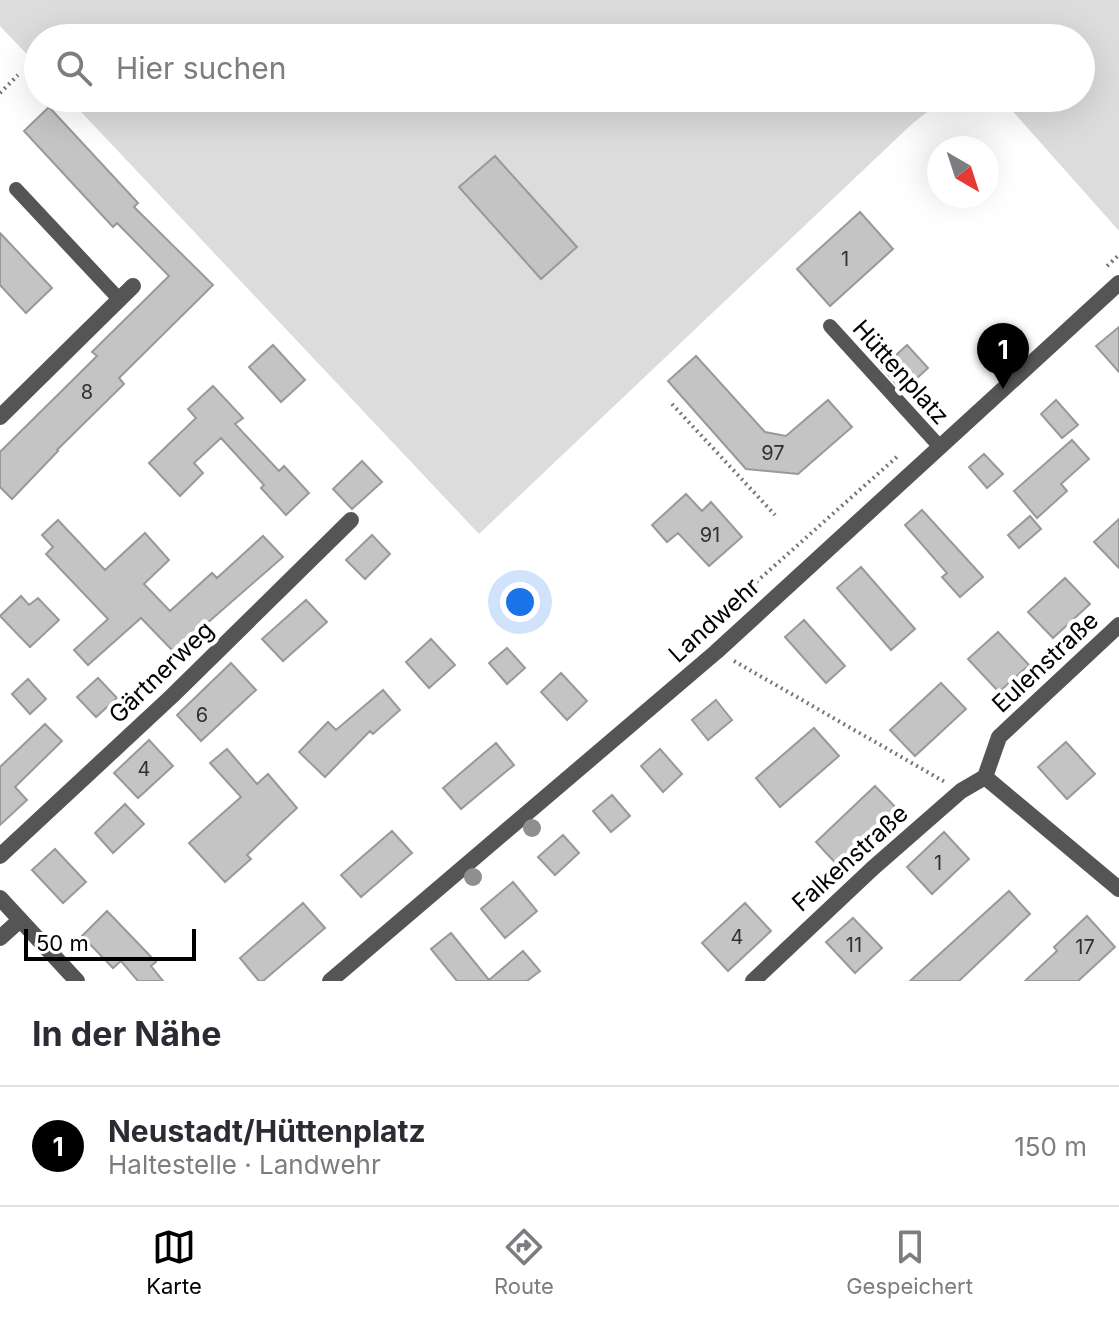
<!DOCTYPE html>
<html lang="de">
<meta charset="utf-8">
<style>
:root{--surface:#fff;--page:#f7f7f7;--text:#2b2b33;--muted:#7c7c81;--line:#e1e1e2;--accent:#000}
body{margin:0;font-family:Inter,sans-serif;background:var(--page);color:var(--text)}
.compass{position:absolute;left:927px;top:136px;width:72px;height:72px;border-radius:50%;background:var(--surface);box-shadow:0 8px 32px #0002;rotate:141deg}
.scale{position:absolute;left:24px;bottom:20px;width:172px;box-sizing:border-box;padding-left:8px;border:4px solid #000;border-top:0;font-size:22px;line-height:28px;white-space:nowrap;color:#000;-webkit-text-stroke:6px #fff;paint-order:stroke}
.you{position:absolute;left:520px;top:602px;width:28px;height:28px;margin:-20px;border:6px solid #fff;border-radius:50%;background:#1a73e8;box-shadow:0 0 0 12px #1a73e833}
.badge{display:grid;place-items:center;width:52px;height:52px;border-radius:50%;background:var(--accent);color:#fff;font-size:26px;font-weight:700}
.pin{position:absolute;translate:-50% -66px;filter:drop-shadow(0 2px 4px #0008)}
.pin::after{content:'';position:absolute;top:42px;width:28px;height:24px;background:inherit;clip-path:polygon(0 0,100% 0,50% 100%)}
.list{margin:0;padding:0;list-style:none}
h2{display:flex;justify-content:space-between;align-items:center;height:104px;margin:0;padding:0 32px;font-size:34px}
h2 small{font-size:26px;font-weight:400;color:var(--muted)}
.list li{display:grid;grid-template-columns:52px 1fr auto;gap:24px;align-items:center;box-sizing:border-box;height:120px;padding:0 32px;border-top:2px solid var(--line)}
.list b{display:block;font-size:30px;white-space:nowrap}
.list p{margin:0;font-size:26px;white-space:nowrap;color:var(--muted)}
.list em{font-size:26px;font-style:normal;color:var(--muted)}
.icon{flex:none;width:44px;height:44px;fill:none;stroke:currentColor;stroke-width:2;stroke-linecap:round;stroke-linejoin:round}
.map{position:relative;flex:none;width:1119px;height:981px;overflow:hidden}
.search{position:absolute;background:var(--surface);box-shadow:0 8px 32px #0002;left:24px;right:24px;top:24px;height:88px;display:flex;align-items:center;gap:20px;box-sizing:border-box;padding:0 28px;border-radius:44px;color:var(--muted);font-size:30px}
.sheet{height:224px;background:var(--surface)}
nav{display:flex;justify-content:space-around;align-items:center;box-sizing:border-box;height:112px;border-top:2px solid var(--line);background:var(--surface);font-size:22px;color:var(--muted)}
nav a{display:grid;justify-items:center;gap:4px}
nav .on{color:var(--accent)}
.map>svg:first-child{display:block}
</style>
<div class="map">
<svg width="1119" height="981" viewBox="0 0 1119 981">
<rect width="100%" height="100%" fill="#fff"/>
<path fill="#dcdcdc" d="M0,0H1119V231L1001,98H1081V38H38V66L0,26Z
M68,98H945L913,123L479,534Z"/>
<path fill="#c4c4c4" stroke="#999" stroke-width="2" d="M49,107L138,203L134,207L213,285L119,378L124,384L57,450L58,451L12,499L0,487V452L97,356L92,352L169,276L117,223L113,227L24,131Z
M495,156L577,247L541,279L459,187Z
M860,212L893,249L830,306L797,269Z
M0,233L52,288L26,313L0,285Z
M1119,327V372L1096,346Z
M273,345L305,380L281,402L249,367Z
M907,345L928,368L903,391L882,368Z
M696,356L765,432L786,436L828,400L852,427L798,474L746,469L668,381Z
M213,386L243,418L235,424L279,471L284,466L309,493L286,515L261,488L264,485L221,438L194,463L203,473L180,496L149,463L196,418L188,409Z
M1056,400L1078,425L1062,438L1041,414Z
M1072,440L1089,459L1061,484L1067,491L1037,518L1014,491Z
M984,454L1003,474L987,488L969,467Z
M362,461L382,482L352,509L333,489Z
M686,494L702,511L711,502L742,537L709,566L678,533L667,542L652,525Z
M922,510L983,577L960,597L942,577L947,573L905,525Z
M1030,516L1041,529L1019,548L1008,535Z
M1119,519V568L1094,542Z
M58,520L105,570L145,533L169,560L144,584L170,611L212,573L217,578L263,536L283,557L174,652L141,618L88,665L74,650L108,619L46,554L53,547L42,535Z
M372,535L390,554L365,579L346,560Z
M861,567L915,629L891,650L837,588Z
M1065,578L1090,604L1053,638L1028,612Z
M21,596L29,605L38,598L59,620L30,647L0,616Z
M306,600L327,622L283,661L262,639Z
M804,620L845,666L826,683L785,637Z
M998,632L1029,665L999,692L968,659Z
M431,639L455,665L429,688L406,662Z
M507,648L525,668L507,684L489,663Z
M231,663L256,690L201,741L177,715Z
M561,673L587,701L567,720L541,692Z
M98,678L117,698L96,717L77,697Z
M28,679L46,699L30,714L12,694Z
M941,683L966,709L915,756L890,730Z
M383,690L400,710L373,734L370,731L325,777L299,752L328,722L336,730Z
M716,700L732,720L708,740L692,720Z
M45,724L62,741L15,787L27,800L0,825V767Z
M814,728L839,756L780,807L756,778Z
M149,740L173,766L138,798L114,773Z
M1066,742L1095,774L1067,799L1038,767Z
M496,743L514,765L461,809L443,788Z
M227,749L257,784L268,774L297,808L247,855L251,859L225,882L189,843L241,797L210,763Z
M660,749L682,774L663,792L641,766Z
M875,786L902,814L842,870L816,842Z
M612,795L630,816L611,832L593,811Z
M125,804L144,824L113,853L95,833Z
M392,831L412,853L361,897L341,875Z
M944,832L969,859L932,894L907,867Z
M563,835L579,853L555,875L538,857Z
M55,849L86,882L63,903L32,870Z
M513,882L537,911L505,938L481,909Z
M1009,891L1030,914L959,981H910Z
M303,903L325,928L263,981H259L240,958Z
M745,903L771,931L728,971L702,943Z
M107,911L156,962L151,966L163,981H138L121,961L113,968L82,936Z
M1087,916L1115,947L1078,981H1025L1057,951L1054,947Z
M853,918L882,948L855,973L826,942Z
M451,933L489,980L523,951L540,971L527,981H457L431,949Z"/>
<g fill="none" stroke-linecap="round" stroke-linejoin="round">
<path stroke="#777" stroke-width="4" stroke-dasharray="2 4" stroke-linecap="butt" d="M0,93L18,75
M1107,266L1119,255
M672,404L775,515
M705,639L700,632L899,455
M734,661L945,782"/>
<path stroke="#555" stroke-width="14" d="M16,189L120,300
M830,326L940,447"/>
<path stroke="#555" stroke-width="16" d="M0,417L133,286
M985,777L999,737L1119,625
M985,777L1119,889
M0,856L172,696L351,520
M0,898L77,981
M0,938L20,920
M753,981L873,868L961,791L985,777"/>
<path stroke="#555" stroke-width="16" d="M330,981L716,652L1119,283"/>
</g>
<g fill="#8f8f8f">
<circle cx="532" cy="828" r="9"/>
<circle cx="473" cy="877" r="9"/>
</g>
<g text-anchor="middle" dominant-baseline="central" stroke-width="8" stroke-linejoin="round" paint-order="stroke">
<g font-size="20" fill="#313131">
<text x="845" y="259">1</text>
<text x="87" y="392">8</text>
<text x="773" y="453">97</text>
<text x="710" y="535">91</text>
<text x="202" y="715">6</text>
<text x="144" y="769">4</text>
<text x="938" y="863">1</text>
<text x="737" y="937">4</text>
<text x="854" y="945">11</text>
<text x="1085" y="947">17</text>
</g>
<g font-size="24" fill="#000" stroke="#fff">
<text transform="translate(901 372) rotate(48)">Hüttenplatz</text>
<text transform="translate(714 620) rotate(-42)">Landwehr</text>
<text transform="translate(1045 662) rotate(-43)">Eulenstraße</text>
<text transform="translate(161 672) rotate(-44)">Gärtnerweg</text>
<text transform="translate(850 858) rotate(-42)">Falkenstraße</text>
</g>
</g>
</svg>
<svg class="compass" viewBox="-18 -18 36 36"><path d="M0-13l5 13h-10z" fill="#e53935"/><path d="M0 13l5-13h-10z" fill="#7c7c81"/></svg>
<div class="scale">50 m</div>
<div class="you"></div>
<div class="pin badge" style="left:1003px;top:389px">1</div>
<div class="search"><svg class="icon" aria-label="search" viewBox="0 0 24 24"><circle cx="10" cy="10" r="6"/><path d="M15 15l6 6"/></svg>Hier suchen</div>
</div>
<section class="sheet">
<h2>In der Nähe<small></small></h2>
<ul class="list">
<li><span class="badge">1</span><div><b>Neustadt/Hüttenplatz</b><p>Haltestelle · Landwehr</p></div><em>150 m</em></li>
</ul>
</section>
<nav>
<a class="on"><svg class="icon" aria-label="map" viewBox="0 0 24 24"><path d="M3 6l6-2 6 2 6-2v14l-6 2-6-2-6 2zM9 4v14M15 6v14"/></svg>Karte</a>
<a><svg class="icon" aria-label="directions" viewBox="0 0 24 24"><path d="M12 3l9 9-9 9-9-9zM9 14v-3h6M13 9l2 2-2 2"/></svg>Route</a>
<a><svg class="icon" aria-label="saved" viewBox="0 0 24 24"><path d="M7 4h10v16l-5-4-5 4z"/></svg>Gespeichert</a>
</nav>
